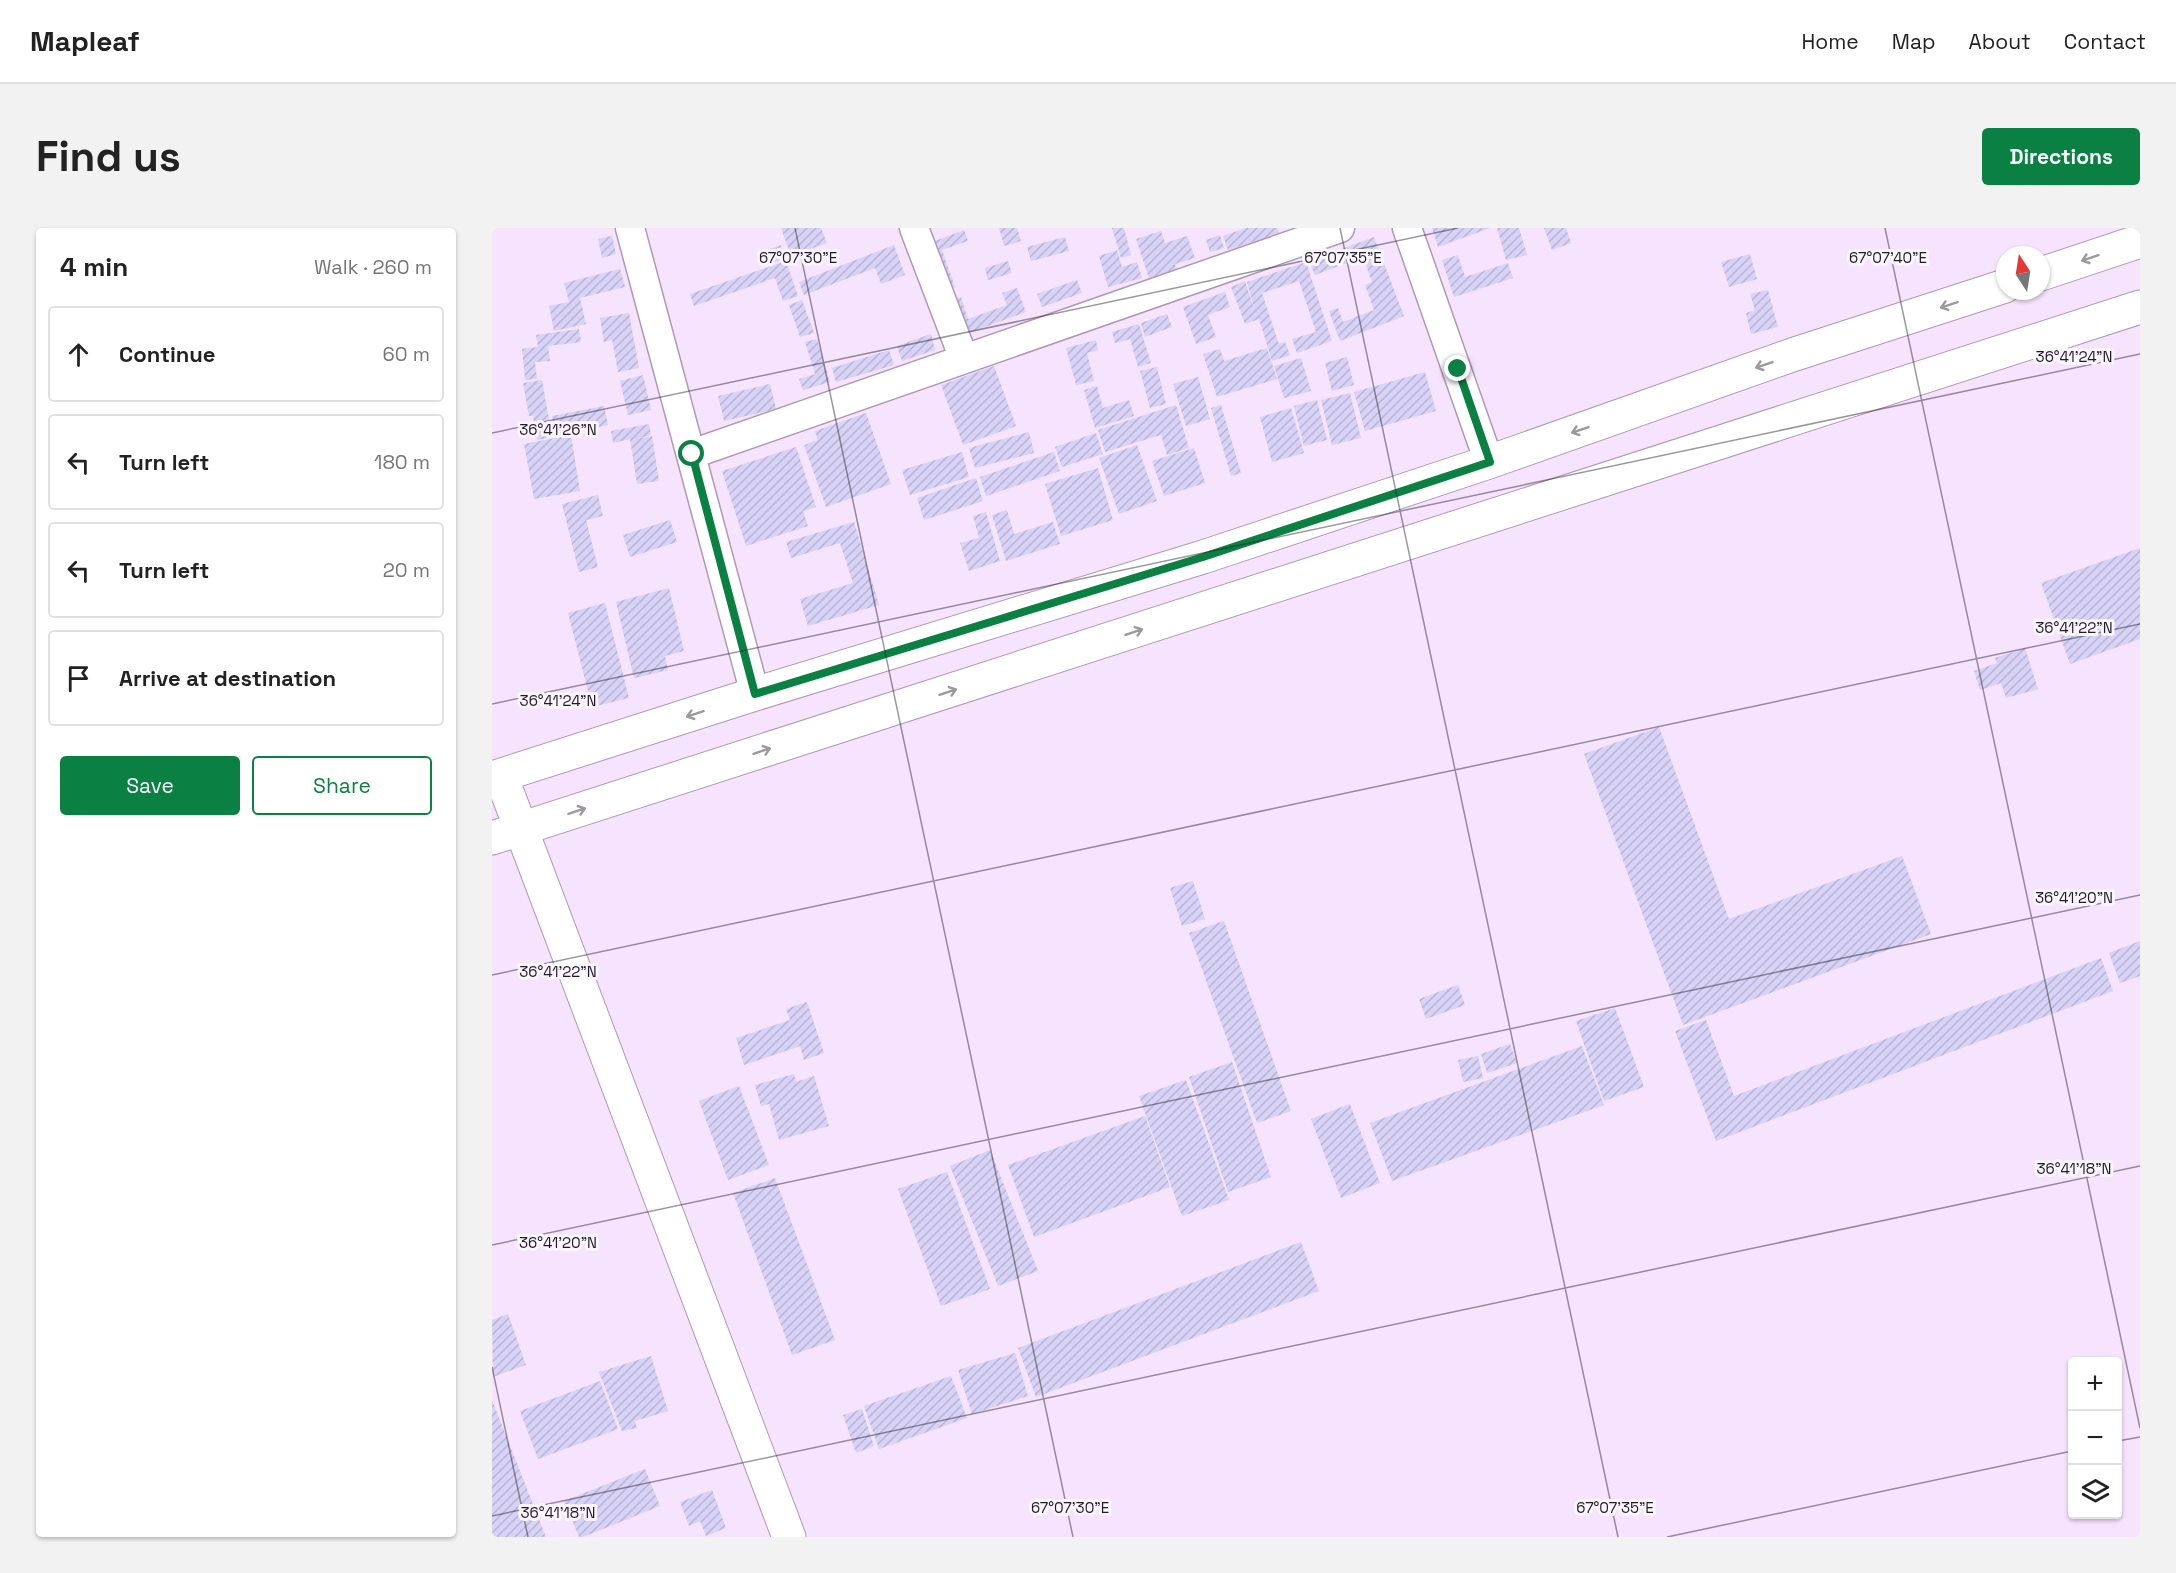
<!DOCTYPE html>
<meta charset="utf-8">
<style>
:root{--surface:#fff;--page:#f2f2f2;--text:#222;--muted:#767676;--line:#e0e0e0;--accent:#0b8043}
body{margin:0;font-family:"Space Grotesk",sans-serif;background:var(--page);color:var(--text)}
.controls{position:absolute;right:18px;bottom:18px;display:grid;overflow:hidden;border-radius:6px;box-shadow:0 2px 4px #0004}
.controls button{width:54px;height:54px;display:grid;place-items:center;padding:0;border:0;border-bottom:2px solid var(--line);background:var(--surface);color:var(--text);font:30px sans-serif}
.compass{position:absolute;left:1504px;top:18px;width:54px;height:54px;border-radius:50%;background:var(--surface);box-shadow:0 2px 4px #0004;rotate:348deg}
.stop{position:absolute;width:18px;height:18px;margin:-14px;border:4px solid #0b8043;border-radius:50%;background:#fff}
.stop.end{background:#0b8043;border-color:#fff;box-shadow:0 2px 6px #0008}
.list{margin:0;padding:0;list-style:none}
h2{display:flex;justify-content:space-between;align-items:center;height:78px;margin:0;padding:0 24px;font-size:26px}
h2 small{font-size:20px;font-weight:400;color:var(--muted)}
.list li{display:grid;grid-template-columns:39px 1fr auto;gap:18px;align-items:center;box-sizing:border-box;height:96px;margin:0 12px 12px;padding:0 12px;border:2px solid var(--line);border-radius:6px}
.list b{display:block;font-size:22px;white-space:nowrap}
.list em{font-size:20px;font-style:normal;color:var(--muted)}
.actions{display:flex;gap:12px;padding:18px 24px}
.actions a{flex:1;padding:14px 0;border:2px solid var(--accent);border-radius:6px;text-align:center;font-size:21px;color:var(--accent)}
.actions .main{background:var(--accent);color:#fff}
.icon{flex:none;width:33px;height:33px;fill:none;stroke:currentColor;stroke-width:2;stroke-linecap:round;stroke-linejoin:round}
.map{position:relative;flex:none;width:1648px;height:1309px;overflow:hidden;border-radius:6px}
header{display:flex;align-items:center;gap:36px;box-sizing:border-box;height:84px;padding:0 30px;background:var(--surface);border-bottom:2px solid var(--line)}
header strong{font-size:28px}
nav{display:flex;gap:33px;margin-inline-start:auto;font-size:21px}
.intro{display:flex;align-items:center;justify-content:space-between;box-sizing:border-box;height:144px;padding:0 36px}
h1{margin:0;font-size:42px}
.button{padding:15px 27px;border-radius:6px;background:var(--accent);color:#fff;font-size:21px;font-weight:700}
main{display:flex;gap:36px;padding:0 36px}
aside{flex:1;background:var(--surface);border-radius:6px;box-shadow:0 2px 4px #0004}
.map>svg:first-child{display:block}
</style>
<header>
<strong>Mapleaf</strong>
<nav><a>Home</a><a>Map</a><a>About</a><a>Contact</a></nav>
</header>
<div class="intro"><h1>Find us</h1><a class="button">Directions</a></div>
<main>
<aside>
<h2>4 min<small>Walk · 260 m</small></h2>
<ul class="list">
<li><svg class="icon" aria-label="ahead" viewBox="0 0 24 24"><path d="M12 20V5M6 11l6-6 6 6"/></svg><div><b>Continue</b></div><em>60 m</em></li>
<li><svg class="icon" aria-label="left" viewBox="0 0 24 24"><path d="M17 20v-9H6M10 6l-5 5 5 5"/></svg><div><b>Turn left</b></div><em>180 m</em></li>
<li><svg class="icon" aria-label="left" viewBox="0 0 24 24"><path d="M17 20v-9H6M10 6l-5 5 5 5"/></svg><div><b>Turn left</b></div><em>20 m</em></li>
<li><svg class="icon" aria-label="arrive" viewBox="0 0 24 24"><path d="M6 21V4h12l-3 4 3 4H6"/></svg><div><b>Arrive at destination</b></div></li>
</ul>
<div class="actions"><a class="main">Save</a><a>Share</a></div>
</aside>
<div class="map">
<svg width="1648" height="1309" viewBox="0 0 1648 1309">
<defs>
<pattern id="building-hatch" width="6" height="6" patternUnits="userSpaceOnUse" patternTransform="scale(1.5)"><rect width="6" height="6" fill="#d7d2f6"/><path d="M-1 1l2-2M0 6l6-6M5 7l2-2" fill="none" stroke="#b8b4d3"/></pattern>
</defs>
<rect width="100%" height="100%" fill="#f6e3fd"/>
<path fill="url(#building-hatch)" d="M289,0H329L335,15L299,28Z
M507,0H525L529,13L512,18Z
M620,0H632L639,27L629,30Z
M754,0H785L787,5L736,22L731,8Z
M940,0H998L946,19Z
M1005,0H1027L1035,27L1014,32Z
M1052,0H1074L1079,15L1060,22Z
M472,2L476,13L450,22L463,59L451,63L435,16Z
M669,3L673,15L695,8L703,30L683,36L685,41L657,50L644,11Z
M728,7L732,20L718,24L714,12Z
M120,8L124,26L110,30L106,11Z
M573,9L577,23L539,33L535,19Z
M882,9L912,88L848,113L837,83L846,80L851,94L882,82L873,57L880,54L871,29L823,47L817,33Z
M289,17L293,31L271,38L266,25Z
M402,17L413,47L389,56L383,40L312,67L307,54Z
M625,22L630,39L645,34L650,50L616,59L607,28Z
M1258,26L1265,51L1237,59L1229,34Z
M966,27L973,49L1016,35L1021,50L962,69L950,32Z
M294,33L306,68L291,73L283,50L202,78L198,66Z
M516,33L520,45L496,52L493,40Z
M814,34L840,113L805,125L800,111L824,104L807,53L770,65L787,116L793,114L798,127L780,133L767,91L753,96L739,59L753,53L763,83L755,54Z
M128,41L133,59L88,70L94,96L62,103L57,78L77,74L72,55Z
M585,52L590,65L550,79L545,66Z
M525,60L534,84L471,107L458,73L469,69L476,91L515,77L510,65Z
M1276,62L1286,99L1259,106L1254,85L1263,82L1258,66Z
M733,64L738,79L716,87L724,109L704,116L691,79Z
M310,72L322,105L308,109L297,77Z
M137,85L147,140L126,144L120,112L112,114L108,90Z
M675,86L680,99L653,109L649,95Z
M647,96L659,135L646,139L638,111L623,115L620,104Z
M87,101L89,114L56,118L58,133L43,134L45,151L33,152L30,121L46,119L44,107Z
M439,106L443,122L410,133L405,118Z
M325,111L338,154L311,162L307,151L323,146L313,114Z
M604,112L606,122L595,125L602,153L584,157L574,120Z
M775,120L785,151L725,169L711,126L728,121L732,133Z
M397,122L402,137L344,154L340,140Z
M855,129L862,157L840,163L833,135Z
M809,130L819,163L792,170L782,138Z
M502,138L524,198L471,217L449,157Z
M665,139L674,176L658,180L648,143Z
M933,144L944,183L873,203L862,164Z
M151,147L159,182L136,187L128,153Z
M706,149L718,191L694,198L681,156Z
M50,152L60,209L45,212L41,188H37L31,155Z
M278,156L284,181L232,193L226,168Z
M605,158L611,180L637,172L642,188L603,200L592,162Z
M858,165L869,210L840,217L829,172Z
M825,172L835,212L812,218L802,178Z
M684,177L697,220L675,227L669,207L613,224L606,202Z
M729,177L749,245L739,248L719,180Z
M112,178L116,197L64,208L60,188Z
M799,180L812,225L780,234L768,189Z
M374,185L399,256L334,279L312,217L326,212L323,203Z
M157,196L159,207L144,211L160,208L167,253L145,256L138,211L121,215L119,203Z
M537,204L542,225L483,240L477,220Z
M604,205L611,226L570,239L563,219Z
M79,207L88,263L42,271L32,216Z
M645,217L665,273L627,286L607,230Z
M304,219L324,279L311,283L316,298L254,318L230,243Z
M702,220L713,255L672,268L660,233Z
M470,224L477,249L418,267L410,242Z
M562,224L568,243L494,268L488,249Z
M606,240L621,292L569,308L553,256Z
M484,250L491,273L432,292L425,270Z
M106,267L111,288L94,292L106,339L87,344L70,276Z
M515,282L522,306L561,294L568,316L514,333L500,287Z
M494,284L508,333L477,343L468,315L487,310L481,288Z
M178,292L185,314L138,329L131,307Z
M362,294L387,377L316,398L308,371L361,355L348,315L299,330L294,314Z
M1648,320V411L1578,436L1549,355Z
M177,360L192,423L173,428L176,442L142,450L124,374Z
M113,375L137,470L100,479L76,385Z
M1533,420L1546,461L1514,470L1509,455L1488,462L1482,443L1505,435L1503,430Z
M1167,499L1237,691L1410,628L1439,706L1191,797L1092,526Z
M701,653L713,691L690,698L678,660Z
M732,693L799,883L765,895L697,705Z
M1648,713V748L1628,755L1617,725Z
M1609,730L1621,763L1224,913L1183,803L1214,792L1242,868Z
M966,757L973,777L934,791L927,771Z
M315,774L332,825L312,832L308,818L252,837L244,810L298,792L294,781Z
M1123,780L1152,859L1112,873L1084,793Z
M1018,816L1025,835L995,845L989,826Z
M1090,818L1112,877L900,953L878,895Z
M986,828L991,850L971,854L966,832Z
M740,834L779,949L736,964L697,849Z
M302,846L304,854L322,848L337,898L287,912L277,876L269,878L263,857Z
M694,852L737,972L690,988L647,868Z
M247,858L277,937L236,952L207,873Z
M858,876L888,955L849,970L819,891Z
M653,888L678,959L542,1009L516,937Z
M498,922L546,1043L506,1058L458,938Z
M455,944L498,1061L449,1078L406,961Z
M283,950L343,1112L300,1127L241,965Z
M809,1014L827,1063L544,1169L526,1120Z
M16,1086L34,1137L1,1149L0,1092Z
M523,1125L536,1168L480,1186L466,1142Z
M159,1128L176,1183L143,1193L145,1200L130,1203L107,1144Z
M459,1148L475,1190L387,1221L372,1178Z
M108,1153L126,1201L46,1231L28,1183Z
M0,1172L54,1309H0Z
M370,1181L382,1218L364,1225L351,1187Z
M153,1241L168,1278L91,1309H87L72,1273Z
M220,1262L234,1300L214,1308L208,1293L197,1298L188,1274Z"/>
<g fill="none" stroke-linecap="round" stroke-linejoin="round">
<g stroke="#af99b7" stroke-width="31">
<path id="minor" d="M138,0L263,466
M422,0L472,131
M915,0L997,234
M200,226L848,0"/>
</g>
<g stroke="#af99b7" stroke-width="35">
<path id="tertiary" d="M1549,46L1648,13
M9,548L297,1309
M0,550L263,466L711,329L997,234L1300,127L1513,58
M0,610L1648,79"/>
</g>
<use href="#minor" stroke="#fff" stroke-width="28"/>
<use href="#tertiary" stroke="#fff" stroke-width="33"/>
</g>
<defs><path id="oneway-shaft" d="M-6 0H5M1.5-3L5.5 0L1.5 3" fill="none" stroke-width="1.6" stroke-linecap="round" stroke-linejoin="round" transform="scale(1.5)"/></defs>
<g stroke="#9c989d">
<use href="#oneway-shaft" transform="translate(1598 30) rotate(161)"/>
<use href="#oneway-shaft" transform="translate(1457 77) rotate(162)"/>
<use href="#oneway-shaft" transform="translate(1272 137) rotate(161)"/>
<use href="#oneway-shaft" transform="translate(1088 202) rotate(161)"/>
<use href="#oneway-shaft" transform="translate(642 404) rotate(-18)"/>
<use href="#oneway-shaft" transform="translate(456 464) rotate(-18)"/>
<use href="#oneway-shaft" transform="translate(203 486) rotate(162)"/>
<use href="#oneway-shaft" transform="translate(270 523) rotate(-18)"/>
<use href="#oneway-shaft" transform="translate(85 583) rotate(-18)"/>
</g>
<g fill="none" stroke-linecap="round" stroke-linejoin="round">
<path stroke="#0b8043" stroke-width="8" d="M200,226L263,466L711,329L998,234L966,141"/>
</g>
<path fill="none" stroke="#221a26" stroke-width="1.5" stroke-opacity="0.45" d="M303,0L581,1309M848,0L1126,1309M1393,0L1648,1200M0,205L966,0M0,476L1648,126M0,747L1648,396M0,1017L1648,667M0,1139L36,1309M1626,1213L1648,1209M0,1288L1648,938M1175,1309L1580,1223"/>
<g font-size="15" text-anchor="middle" fill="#221a26" stroke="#fbf6fd" stroke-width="6" stroke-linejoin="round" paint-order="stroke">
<text x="306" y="35">67°07'30"E</text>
<text x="851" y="35">67°07'35"E</text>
<text x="1396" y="35">67°07'40"E</text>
<text x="1582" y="134">36°41'24"N</text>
<text x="66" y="207">36°41'26"N</text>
<text x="1582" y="405">36°41'22"N</text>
<text x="66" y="478">36°41'24"N</text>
<text x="1582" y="675">36°41'20"N</text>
<text x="66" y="749">36°41'22"N</text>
<text x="1582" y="946">36°41'18"N</text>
<text x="66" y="1020">36°41'20"N</text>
<text x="578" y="1285">67°07'30"E</text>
<text x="1123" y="1285">67°07'35"E</text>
<text x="66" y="1290">36°41'18"N</text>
</g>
</svg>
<div class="controls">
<button>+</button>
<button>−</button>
<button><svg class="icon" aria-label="layers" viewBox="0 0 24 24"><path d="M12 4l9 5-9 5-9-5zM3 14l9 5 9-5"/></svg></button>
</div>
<svg class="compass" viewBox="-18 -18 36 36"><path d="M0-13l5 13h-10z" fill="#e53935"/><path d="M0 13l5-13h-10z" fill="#767676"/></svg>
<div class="stop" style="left:200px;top:226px"></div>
<div class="stop end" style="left:966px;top:141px"></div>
</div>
</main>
